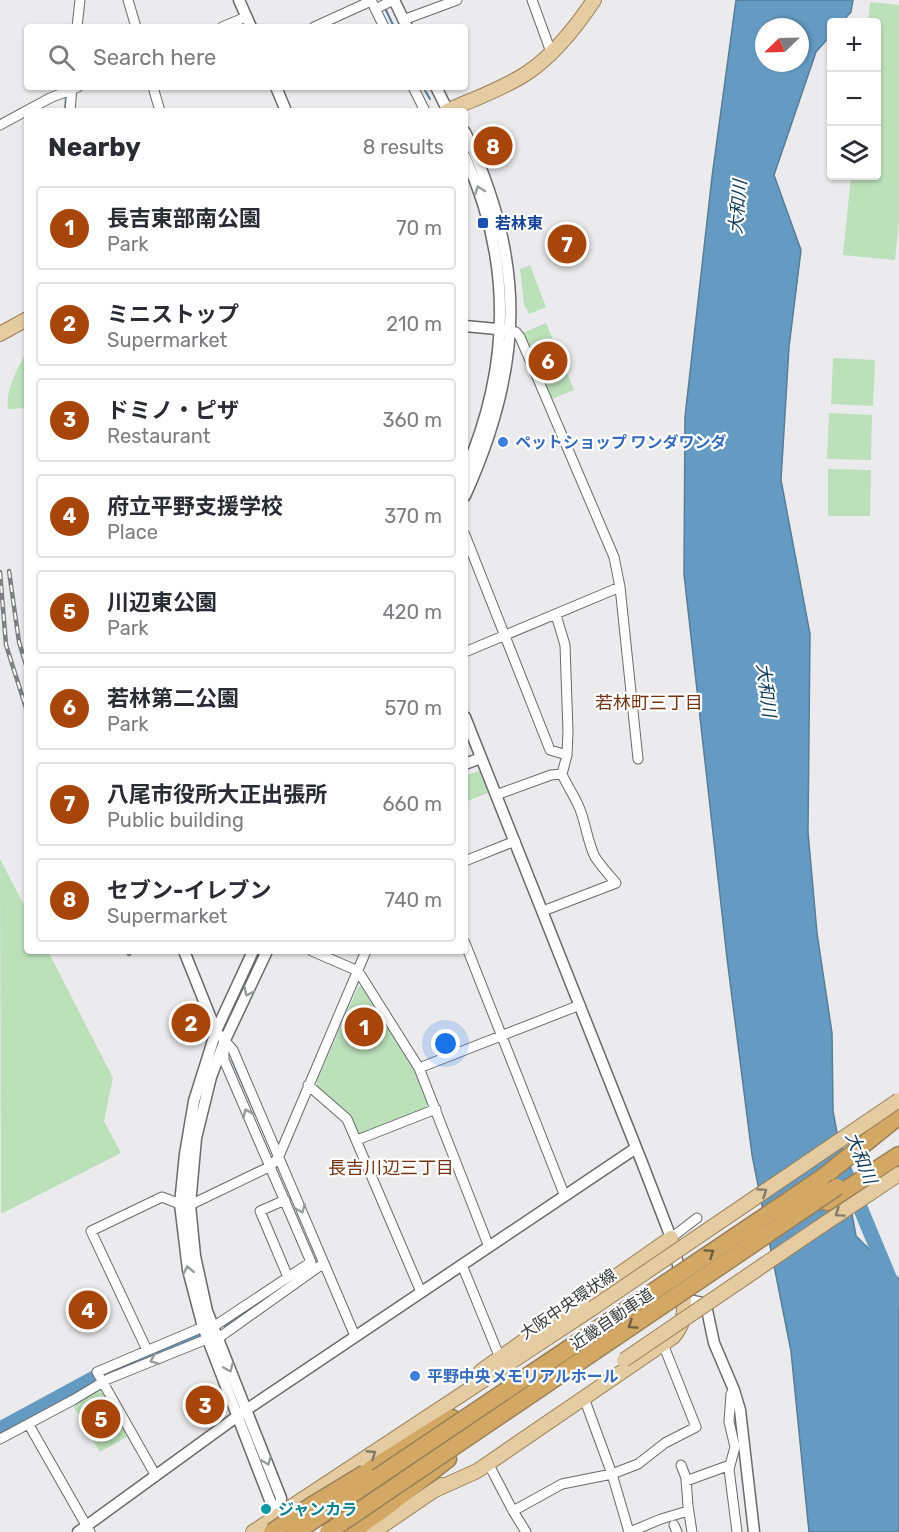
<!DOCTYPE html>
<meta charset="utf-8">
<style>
:root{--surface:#fff;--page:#f2f2f3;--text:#2b2b33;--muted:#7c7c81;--line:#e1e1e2;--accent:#a8450a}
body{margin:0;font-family:Rubik,"Noto Sans JP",sans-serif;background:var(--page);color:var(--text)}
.controls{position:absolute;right:18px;top:18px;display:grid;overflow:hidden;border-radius:6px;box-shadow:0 2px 4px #0004}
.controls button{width:54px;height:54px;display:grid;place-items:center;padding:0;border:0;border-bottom:2px solid var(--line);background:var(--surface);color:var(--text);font:30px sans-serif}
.compass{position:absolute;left:755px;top:18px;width:54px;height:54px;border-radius:50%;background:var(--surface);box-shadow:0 2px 4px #0004;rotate:247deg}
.you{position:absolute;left:446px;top:1044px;width:21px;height:21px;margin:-15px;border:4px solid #fff;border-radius:50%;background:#1a73e8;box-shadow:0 0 0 9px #1a73e833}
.badge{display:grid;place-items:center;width:39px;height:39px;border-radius:50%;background:var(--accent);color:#fff;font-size:20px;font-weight:700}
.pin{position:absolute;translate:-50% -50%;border:3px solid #fff;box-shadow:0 2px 6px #0006}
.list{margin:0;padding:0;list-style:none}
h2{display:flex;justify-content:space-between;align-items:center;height:78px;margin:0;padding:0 24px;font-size:26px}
h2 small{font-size:20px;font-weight:400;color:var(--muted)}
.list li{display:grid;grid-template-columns:39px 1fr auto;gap:18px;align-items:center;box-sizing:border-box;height:84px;margin:0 12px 12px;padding:0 12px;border:2px solid var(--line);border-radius:6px}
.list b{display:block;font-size:22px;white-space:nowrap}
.list p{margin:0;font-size:20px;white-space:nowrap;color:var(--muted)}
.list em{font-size:20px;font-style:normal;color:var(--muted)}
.icon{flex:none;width:33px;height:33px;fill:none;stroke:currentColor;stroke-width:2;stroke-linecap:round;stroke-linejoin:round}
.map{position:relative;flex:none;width:899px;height:1532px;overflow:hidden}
.search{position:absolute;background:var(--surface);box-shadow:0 2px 4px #0004;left:24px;top:24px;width:444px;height:66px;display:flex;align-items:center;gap:15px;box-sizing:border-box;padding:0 21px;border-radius:6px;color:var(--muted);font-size:22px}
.panel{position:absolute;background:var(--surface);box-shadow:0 2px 4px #0004;left:24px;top:108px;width:444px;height:846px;border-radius:6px}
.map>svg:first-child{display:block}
</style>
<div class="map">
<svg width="899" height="1532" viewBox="0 0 899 1532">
<rect width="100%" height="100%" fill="#ebebee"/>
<path fill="#bbe0ba" d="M870,2L899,5V221L895,260L843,255L851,176H876V22H868Z
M530,265L546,307L529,314L524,304L520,269Z
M546,323L574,390L552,399L522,333Z
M27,351V408L8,409C5,391 18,367 27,351Z
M833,358L875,360L873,406L831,404Z
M829,413L872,415L871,460L827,459Z
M828,469L871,470L870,516H828Z
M479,771L490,792L465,802V776Z
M0,859L27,911V951H48L113,1078L104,1121L121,1153L1,1214Z
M358,987H362L414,1068L429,1104L426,1108L358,1135L350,1116L317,1086V1081Z
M101,1389L104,1390L130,1435L100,1452L72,1404Z"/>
<path fill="#659bc3" stroke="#577d99" stroke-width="1.5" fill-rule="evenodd" d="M736,0H853L851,12L842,22H832L831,35L816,52L774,175L801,250L789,347L781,480L810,634L808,832L817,933L832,1033L833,1111L856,1236L899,1279V1532H809L791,1351L752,1155L727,958L684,574L685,417L712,177ZM764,27H800V63H764Z"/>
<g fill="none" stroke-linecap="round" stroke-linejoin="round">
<path stroke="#577d99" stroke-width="2" d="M385,8L394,27
M423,87L430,99
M65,111L66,96
M232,1060L256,1115
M224,1326L296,1277"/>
<path stroke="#659bc3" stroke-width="15" d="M837,1152L899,1301
M105,1373L197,1337
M0,1429L94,1378"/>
<g stroke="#696a6c" stroke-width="11">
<path id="minor" d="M128,0L136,27
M371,0L384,27
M532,0L551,52
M375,9L394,0
M403,20L457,0
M77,27L80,0
M222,27L246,17
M314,27L371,1
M153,87L160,111
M413,87L425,111
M70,111L72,87
M0,125L50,98L78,87
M510,331L516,332L520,337L614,557L620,587L638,759
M465,535L550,750L567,755
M556,615L565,645L568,732L567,755L562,774
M465,652L620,587
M496,795L551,775L562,774C567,786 574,795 579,807C586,823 587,841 595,857C601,866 609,875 616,883L543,911
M465,861L515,841
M465,943L564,1194
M312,951L358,971L419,1068L489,1247
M216,1031L233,1050L355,1336
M419,1068L580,1005
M308,1085L347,1119L421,1292
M357,1140L436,1109
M285,1200L260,1211L288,1277
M190,1205L271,1166L279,1156L366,951
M671,1238L697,1218
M462,1265L500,1358
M213,1327L311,1262L224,1060V1046
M217,1339L324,1263
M147,1350L91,1231L162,1197L180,1204
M734,1390L731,1394L729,1422L735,1447L729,1469L737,1532
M584,1398L612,1474L629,1532
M29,1425L90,1532
M0,1439L73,1400L108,1379L207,1339
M488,1463L513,1511L526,1532
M681,1465L686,1478L688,1506L692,1532
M156,1476L97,1372L203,1327
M686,1481L730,1465
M513,1511L562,1484L612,1474L638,1464L665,1443L696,1427L663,1344
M674,1525L677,1532
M630,1532L661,1519L688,1511"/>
</g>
<g stroke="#696a6c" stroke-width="13">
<path id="tertiary" d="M239,0L251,27
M394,0L407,27
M276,87L286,111
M436,87L448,111
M465,132C527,261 524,366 465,496
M465,157C513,262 511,366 465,472
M465,326L507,330
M465,717L641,1160L675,1248L680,1277
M465,764L481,758
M184,951L216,1031
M253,951L216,1031L194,1101L185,1154L180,1204L188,1270L203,1327L271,1503L280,1514L287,1532
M267,951L225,1040L211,1077L196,1138L190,1205L195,1256L207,1311L281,1498L280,1514
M683,1292L684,1299L703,1303L707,1310L714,1343L734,1390L740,1410L754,1532
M78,1532L246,1410L636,1148"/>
</g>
<g stroke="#9b8055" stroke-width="16">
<path id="primary" d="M447,111C473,99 503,89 527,73C554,55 576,27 594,0
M0,334L27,319
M815,1230L899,1174
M481,1371L671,1238
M435,1490L477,1471L673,1337C683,1326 685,1314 684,1299
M253,1532L593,1308
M373,1532L442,1485"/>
</g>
<g stroke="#9b8055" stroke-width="19">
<path id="motorway" d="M822,1178L899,1116
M827,1202L899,1155
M371,1469L452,1418
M351,1532L385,1508L448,1459"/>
</g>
<use href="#minor" stroke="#fff" stroke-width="9"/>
<use href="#tertiary" stroke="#fff" stroke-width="10"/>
<use href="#primary" stroke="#e4cba2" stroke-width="14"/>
<use href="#motorway" stroke="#d2a864" stroke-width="16"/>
<g stroke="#7e7f80" stroke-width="4.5">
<path id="rail" d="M9,571L19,642L27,668
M0,572L6,645L27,711
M127,951L129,954"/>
</g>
<use href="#rail" stroke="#fff" stroke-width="2" stroke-dasharray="7" stroke-linecap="butt"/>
<g stroke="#9b8055" stroke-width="16" stroke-linecap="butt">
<path id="primary-bridge" d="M593,1308L899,1100
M624,1360L815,1230"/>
</g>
<g stroke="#9b8055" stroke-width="19" stroke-linecap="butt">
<path id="motorway-bridge" d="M272,1532L314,1504L365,1473
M296,1532L822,1178
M328,1532L837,1187"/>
</g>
<use href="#primary-bridge" stroke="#e4cba2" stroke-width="14"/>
<use href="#motorway-bridge" stroke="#d2a864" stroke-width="16"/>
</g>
<defs><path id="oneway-chevron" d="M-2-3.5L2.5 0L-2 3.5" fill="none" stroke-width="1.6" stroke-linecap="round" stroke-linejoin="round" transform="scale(1.5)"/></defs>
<g stroke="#9a9b9c">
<use href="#oneway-chevron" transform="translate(479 190) rotate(-110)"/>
<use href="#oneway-chevron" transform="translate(248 992) rotate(116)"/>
<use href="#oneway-chevron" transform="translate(247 1113) rotate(-114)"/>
<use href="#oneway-chevron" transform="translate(301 1209) rotate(67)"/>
<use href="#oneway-chevron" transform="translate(188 1270) rotate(-101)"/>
<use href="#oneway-chevron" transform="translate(154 1360) rotate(158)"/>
<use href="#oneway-chevron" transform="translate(229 1368) rotate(67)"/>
<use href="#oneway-chevron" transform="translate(267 1461) rotate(68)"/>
</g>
<g stroke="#847a68">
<use href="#oneway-chevron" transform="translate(763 1192) rotate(-34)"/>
<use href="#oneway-chevron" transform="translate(839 1213) rotate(146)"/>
<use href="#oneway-chevron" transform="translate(372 1454) rotate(-33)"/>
</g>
<g stroke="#6d5f47">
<use href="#oneway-chevron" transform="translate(710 1253) rotate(-34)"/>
<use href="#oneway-chevron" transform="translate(632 1325) rotate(146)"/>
</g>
<rect fill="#1a4fb4" stroke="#fff" stroke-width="2" x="477" y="217" width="12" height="12" rx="3"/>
<g fill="#3f7fe0" stroke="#fff" stroke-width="2">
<circle cx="503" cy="442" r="6"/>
<circle cx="415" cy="1376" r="6"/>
</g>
<circle fill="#0f9aa8" stroke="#fff" stroke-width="2" cx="266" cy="1509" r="6"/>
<g text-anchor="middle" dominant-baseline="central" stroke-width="4.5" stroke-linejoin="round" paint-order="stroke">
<g font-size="16" font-weight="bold" fill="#164399" stroke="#fff" text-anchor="start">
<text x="495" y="223">若林東</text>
</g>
<g font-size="16" font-weight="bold" fill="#366cbe" stroke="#fff" text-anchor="start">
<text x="515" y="442">ペットショップ ワンダワンダ</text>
<text x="427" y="1376">平野中央メモリアルホール</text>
</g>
<g font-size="16" fill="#363738" stroke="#fff">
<text transform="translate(568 1304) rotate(-34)">大阪中央環状線</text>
<text transform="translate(612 1319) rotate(-34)">近畿自動車道</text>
</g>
<g font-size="16" font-weight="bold" fill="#0d838f" stroke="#fff" text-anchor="start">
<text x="278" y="1509">ジャンカラ</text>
</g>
<g font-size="18" font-style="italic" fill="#103c58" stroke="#fff">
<text transform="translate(738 207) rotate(-85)">大和川</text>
<text transform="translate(766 690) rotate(83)">大和川</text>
<text transform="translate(861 1158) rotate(68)">大和川</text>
</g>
<g font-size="18" fill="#743414" stroke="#fff">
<text x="649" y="703">若林町三丁目</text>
<text x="391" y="1168">長吉川辺三丁目</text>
</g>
</g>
</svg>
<div class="controls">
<button>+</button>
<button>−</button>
<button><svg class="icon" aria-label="layers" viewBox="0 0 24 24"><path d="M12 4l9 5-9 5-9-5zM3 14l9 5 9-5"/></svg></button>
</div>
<svg class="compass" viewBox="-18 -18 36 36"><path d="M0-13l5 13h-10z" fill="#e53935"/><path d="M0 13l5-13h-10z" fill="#7c7c81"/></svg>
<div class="you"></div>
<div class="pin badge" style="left:364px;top:1027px">1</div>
<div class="pin badge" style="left:191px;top:1023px">2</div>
<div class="pin badge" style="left:205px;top:1405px">3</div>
<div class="pin badge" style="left:88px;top:1310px">4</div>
<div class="pin badge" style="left:101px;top:1419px">5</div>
<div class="pin badge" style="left:548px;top:361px">6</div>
<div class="pin badge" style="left:567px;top:244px">7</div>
<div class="pin badge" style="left:493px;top:146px">8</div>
<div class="search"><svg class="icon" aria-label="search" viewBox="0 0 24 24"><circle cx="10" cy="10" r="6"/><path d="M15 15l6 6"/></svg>Search here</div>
<section class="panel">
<h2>Nearby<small>8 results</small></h2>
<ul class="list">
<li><span class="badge">1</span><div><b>長吉東部南公園</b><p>Park</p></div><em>70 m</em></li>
<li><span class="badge">2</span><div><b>ミニストップ</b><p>Supermarket</p></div><em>210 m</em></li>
<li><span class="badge">3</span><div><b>ドミノ・ピザ</b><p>Restaurant</p></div><em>360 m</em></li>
<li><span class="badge">4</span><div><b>府立平野支援学校</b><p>Place</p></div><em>370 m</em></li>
<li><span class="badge">5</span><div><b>川辺東公園</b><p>Park</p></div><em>420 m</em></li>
<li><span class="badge">6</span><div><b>若林第二公園</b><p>Park</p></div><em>570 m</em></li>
<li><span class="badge">7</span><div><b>八尾市役所大正出張所</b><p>Public building</p></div><em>660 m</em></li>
<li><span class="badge">8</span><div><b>セブン-イレブン</b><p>Supermarket</p></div><em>740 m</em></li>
</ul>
</section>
</div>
